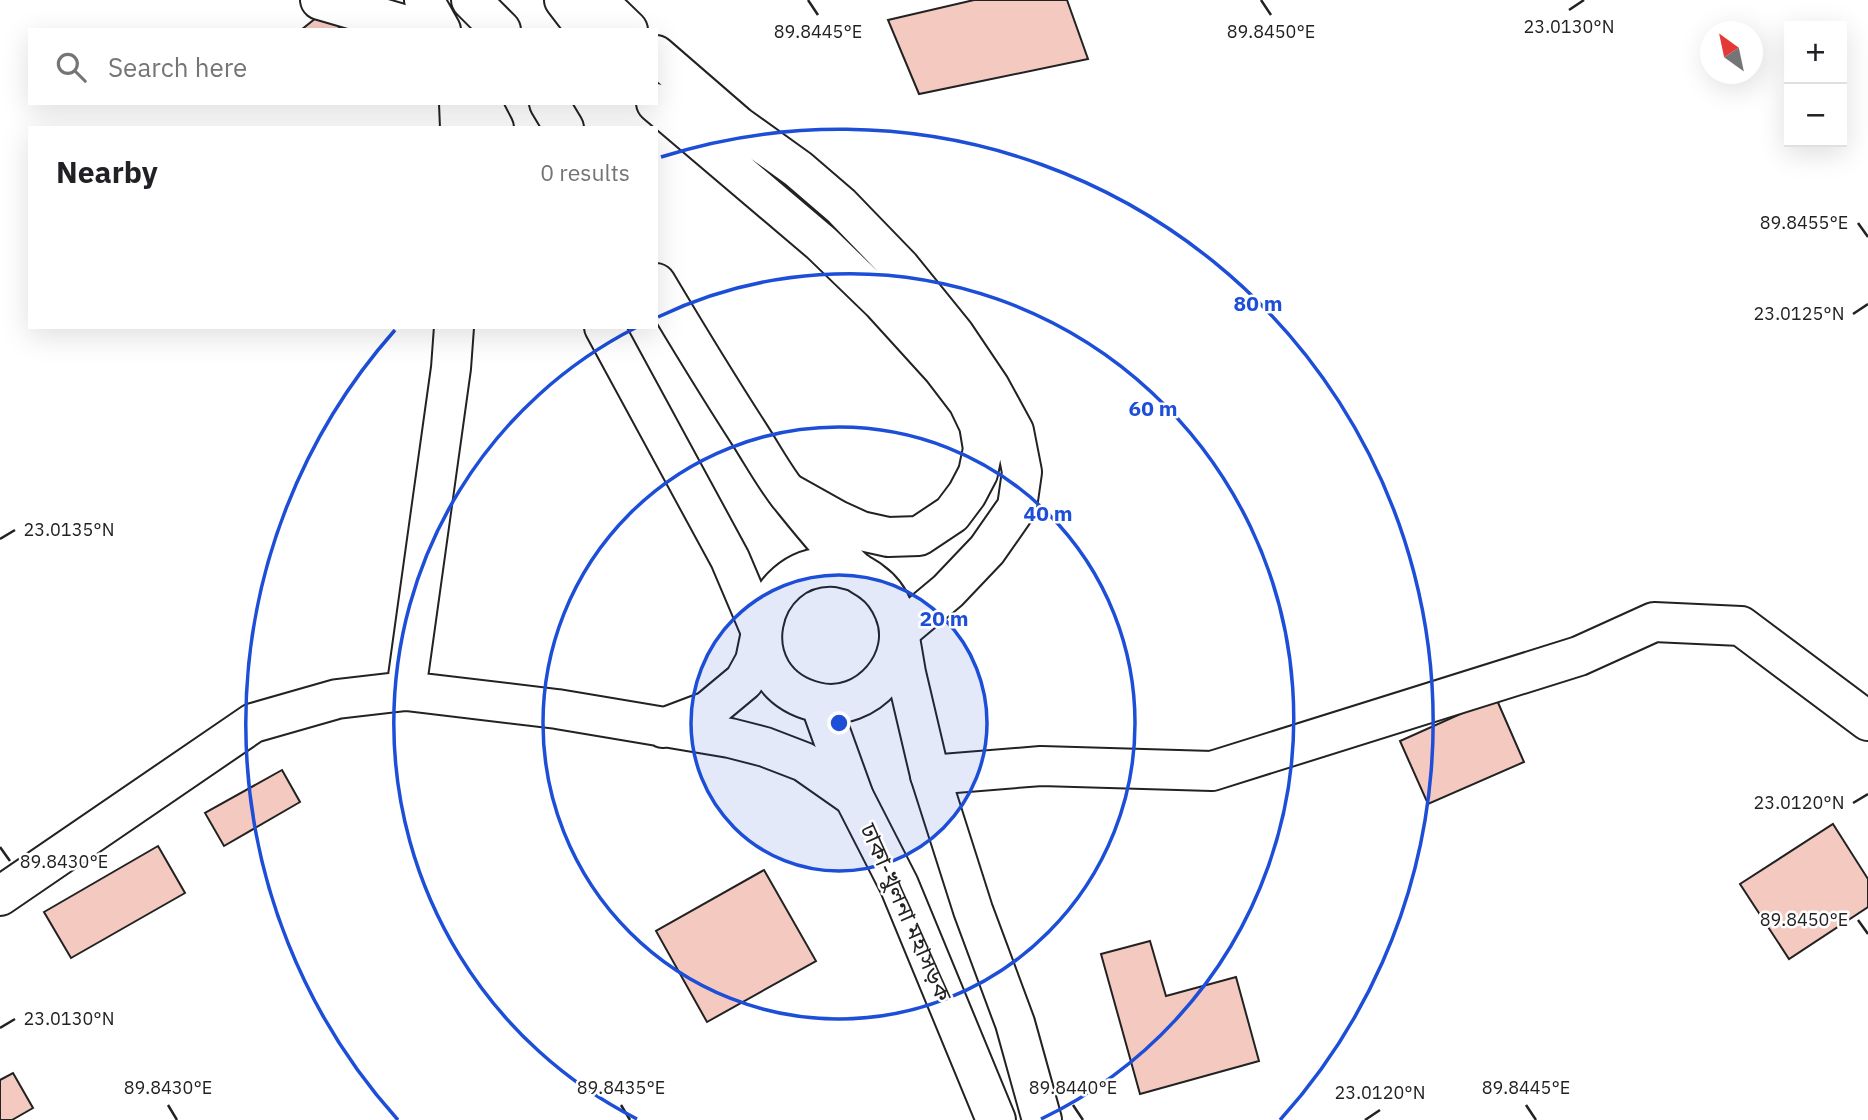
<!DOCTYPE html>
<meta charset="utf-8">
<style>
:root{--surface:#fff;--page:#f2f2f2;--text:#202124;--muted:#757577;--line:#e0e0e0}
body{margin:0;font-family:"IBM Plex Sans","Noto Sans Bengali",sans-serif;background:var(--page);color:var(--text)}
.controls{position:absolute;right:21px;top:21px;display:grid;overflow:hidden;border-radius:0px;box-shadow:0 7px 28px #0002}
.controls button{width:63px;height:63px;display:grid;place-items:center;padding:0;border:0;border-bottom:2px solid var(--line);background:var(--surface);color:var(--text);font:35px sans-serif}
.compass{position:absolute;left:1700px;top:21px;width:63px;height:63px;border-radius:50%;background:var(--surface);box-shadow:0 7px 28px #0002;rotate:327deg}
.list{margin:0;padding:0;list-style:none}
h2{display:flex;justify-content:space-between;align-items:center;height:91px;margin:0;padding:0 28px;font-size:30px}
h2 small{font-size:23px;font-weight:400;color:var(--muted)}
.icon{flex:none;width:38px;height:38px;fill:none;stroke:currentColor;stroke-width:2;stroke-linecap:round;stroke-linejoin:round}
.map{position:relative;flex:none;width:1868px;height:1120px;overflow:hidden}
.search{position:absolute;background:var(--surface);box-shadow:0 7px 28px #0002;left:28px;top:28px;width:630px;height:77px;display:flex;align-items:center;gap:18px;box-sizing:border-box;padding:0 24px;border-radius:0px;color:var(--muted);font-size:26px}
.panel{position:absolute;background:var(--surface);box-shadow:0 7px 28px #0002;left:28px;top:126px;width:630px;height:203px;border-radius:0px}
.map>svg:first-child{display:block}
</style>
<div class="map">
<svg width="1868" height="1120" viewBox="0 0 1868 1120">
<rect width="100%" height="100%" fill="#fff"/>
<path fill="#f3c9c0" stroke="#222" stroke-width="2" d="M974,0H1067L1088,59L919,94L888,20Z
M326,10L341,30H301Z
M1496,698L1524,762L1428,804L1400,741Z
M282,770L300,802L224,846L205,813Z
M1833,824L1868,879V907L1789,959L1740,884Z
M158,846L185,893L71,958L44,912Z
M764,870L816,961L707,1022L656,931Z
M1150,941L1166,996L1236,977L1259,1061L1140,1094L1101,954Z
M13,1073L33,1108L12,1120H0V1080Z"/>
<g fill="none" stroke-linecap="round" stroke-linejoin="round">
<g stroke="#222" stroke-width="42">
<path id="minor" d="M320,0L423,30
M930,775L1041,766L1212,771L1579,656L1654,622L1741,626L1868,721"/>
</g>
<g stroke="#222" stroke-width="42">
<path id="major" d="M564,0L587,30
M597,0L628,30
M656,55L738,126L798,169L841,206L900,267L955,335L990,387L1014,431L1022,472L1017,507L987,550L948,591L899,632
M459,103L460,128
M656,103L821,243L882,302L942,368L968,402L979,425L983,449L978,473L967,494L952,514L919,536L888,537L861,531L837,520L787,492
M406,691L557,709L730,738L765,747L804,762L854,797
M663,728L708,711L744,681L755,661L761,632
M0,896L253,723L337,699L406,691L451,368L454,327"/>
</g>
<g stroke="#222" stroke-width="42">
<path id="highway" d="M424,0L441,30
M471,0L501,30
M481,103L494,128
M549,103L564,128
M656,283C687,335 718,386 751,437C763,456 774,476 788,494C809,520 830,547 854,570C860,575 866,577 872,582C882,589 889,599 894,611C915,659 867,715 816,702C730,681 755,561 836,567C843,568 850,570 857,572
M604,327L730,559L761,632
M900,638L906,673L930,775L973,910L1015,1023L1042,1120
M820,703L854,797L899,885L996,1120"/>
</g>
<use href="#minor" stroke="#fff" stroke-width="38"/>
<use href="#major" stroke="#fff" stroke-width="38"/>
<use href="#highway" stroke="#fff" stroke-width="38"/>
</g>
<path fill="none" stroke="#222" stroke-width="2.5" d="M808,0L818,15M1261,0L1271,15M1569,10L1584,0M1858,223L1868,237M1853,314L1868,304M0,539L15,530M1853,803L1868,794M0,847L10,861M1858,920L1868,934M0,1028L15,1019M168,1105L177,1120M621,1105L630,1120M1073,1105L1083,1120M1526,1105L1536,1120M1365,1120L1380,1110"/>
<circle cx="839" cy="723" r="148" fill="#1d4ed8" fill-opacity=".12"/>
<g fill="none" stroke="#1d4ed8" stroke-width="3.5">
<circle cx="839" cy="723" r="148"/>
<circle cx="839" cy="723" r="296"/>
<path d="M637 1119A444 444 0 0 1 637 327M658 317A444 444 0 0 1 1041 1119"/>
<path d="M398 1120A593 593 0 0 1 395 330M661 157A593 593 0 0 1 1280 1120"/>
</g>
<g text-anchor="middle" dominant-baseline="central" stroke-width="5" stroke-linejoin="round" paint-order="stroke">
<g font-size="23" fill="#222" stroke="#fff">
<text transform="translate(907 912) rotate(66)">ঢাকা-খুলনা মহাসড়ক</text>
</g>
</g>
<g font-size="18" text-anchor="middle" fill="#222" stroke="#fff" stroke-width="5" stroke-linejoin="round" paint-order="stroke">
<text x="1569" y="33">23.0130°N</text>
<text x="818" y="38">89.8445°E</text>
<text x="1271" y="38">89.8450°E</text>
<text x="1804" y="229">89.8455°E</text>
<text x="1799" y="320">23.0125°N</text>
<text x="69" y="536">23.0135°N</text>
<text x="1799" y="809">23.0120°N</text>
<text x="64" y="868">89.8430°E</text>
<text x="1804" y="926">89.8450°E</text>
<text x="69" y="1025">23.0130°N</text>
<text x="168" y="1094">89.8430°E</text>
<text x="621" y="1094">89.8435°E</text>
<text x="1073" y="1094">89.8440°E</text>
<text x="1526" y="1094">89.8445°E</text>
<text x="1380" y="1099">23.0120°N</text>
</g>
<circle cx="839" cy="723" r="10" fill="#1d4ed8" stroke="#fff" stroke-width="3.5"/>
<g font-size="21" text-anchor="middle" font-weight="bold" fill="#1d4ed8" stroke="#fff" stroke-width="5" stroke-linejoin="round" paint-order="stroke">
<text x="1258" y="311">80 m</text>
<text x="1153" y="416">60 m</text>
<text x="1048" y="521">40 m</text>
<text x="944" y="626">20 m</text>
</g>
</svg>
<div class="controls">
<button>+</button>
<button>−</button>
</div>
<svg class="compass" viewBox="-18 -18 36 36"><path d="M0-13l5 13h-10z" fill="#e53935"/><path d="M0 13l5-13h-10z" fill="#757577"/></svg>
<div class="search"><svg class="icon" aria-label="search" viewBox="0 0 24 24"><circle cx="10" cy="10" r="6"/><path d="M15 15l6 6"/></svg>Search here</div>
<section class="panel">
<h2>Nearby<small>0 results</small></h2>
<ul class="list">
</ul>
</section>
</div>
